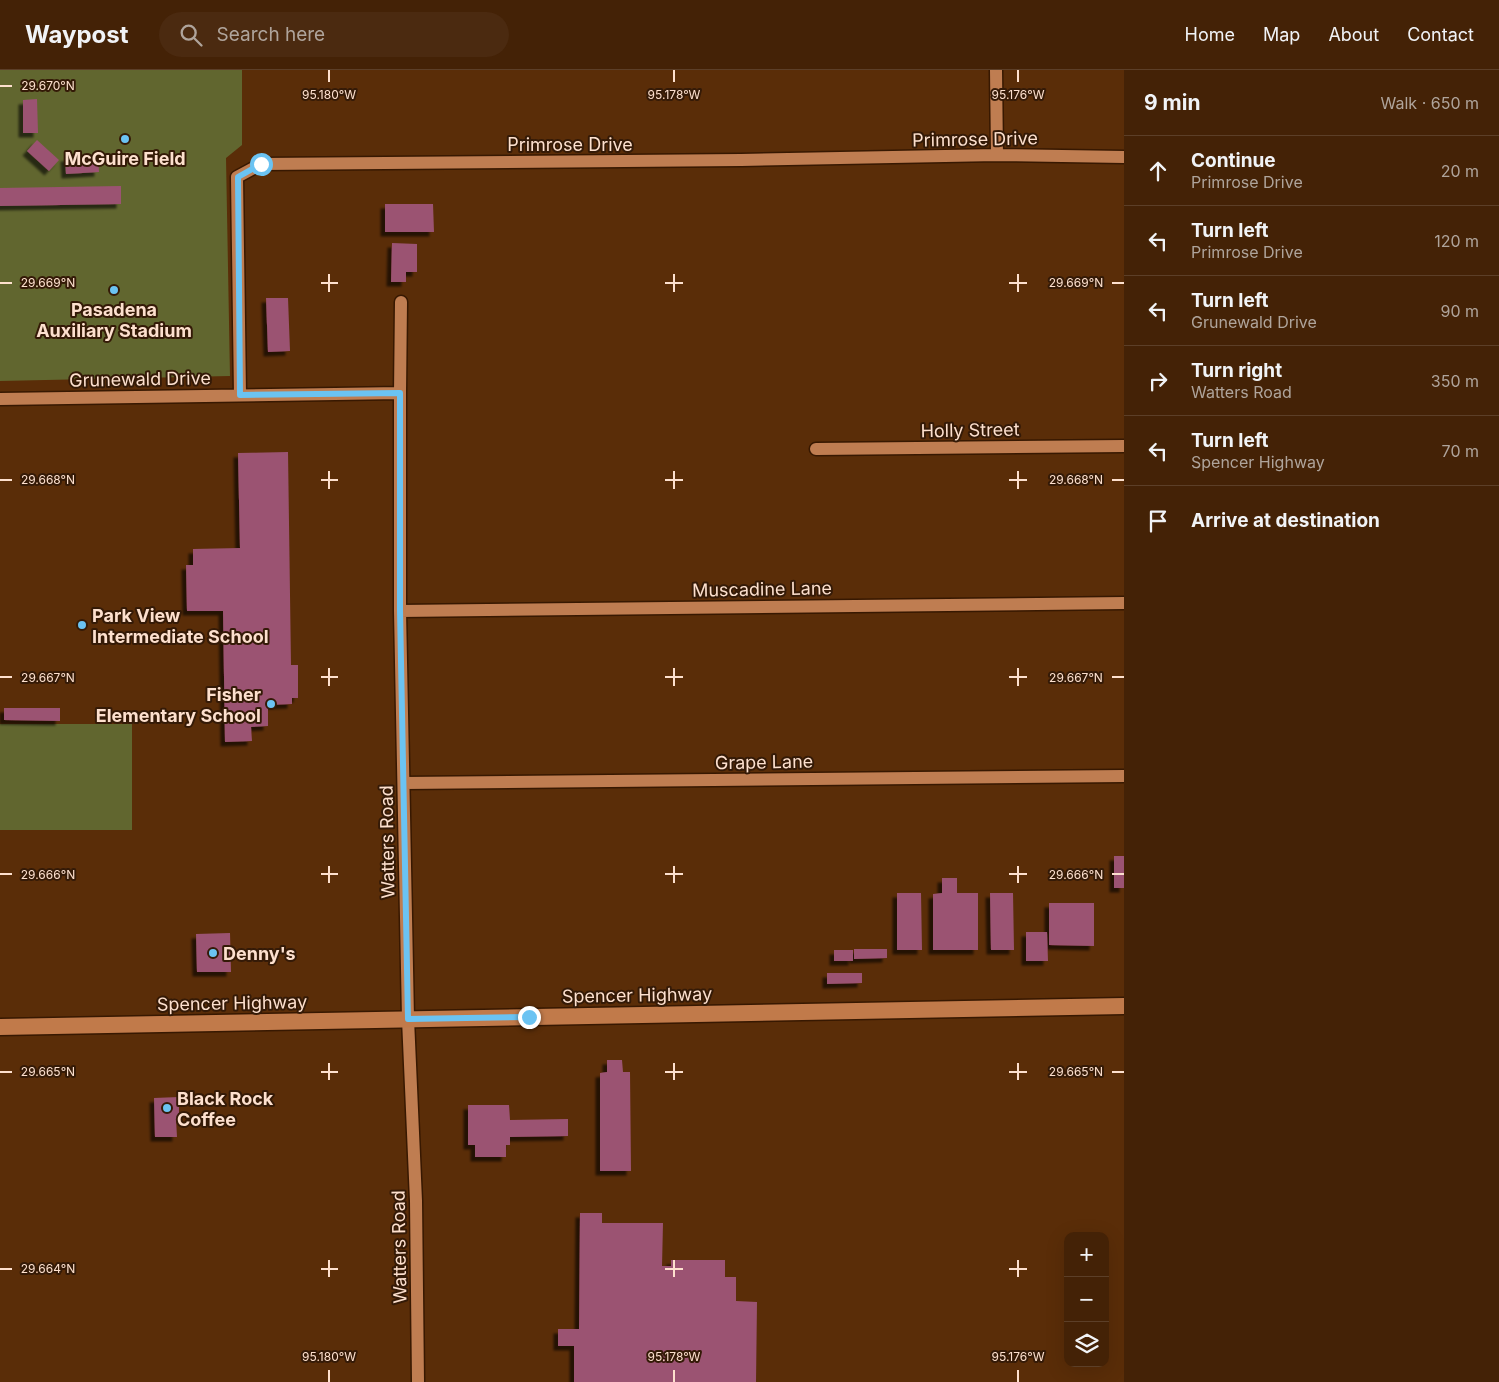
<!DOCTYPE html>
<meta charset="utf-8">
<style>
:root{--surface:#442206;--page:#4b2a10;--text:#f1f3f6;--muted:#afa49b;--line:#5c3f28}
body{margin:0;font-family:Inter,sans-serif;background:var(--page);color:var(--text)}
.controls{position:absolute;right:15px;bottom:15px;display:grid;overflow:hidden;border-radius:10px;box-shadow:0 5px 20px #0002}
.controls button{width:45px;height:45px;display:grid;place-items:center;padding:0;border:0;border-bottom:1px solid var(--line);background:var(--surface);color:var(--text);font:25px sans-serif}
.stop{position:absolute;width:15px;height:15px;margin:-11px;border:4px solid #6bc3f2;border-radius:50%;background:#fff}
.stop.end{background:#6bc3f2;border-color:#fff;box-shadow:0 1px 5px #0008}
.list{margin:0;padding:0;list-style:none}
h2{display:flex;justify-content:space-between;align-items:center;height:65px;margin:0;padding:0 20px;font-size:21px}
h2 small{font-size:16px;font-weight:400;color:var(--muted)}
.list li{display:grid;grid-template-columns:32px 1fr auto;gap:15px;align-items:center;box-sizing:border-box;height:70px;padding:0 20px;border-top:1px solid var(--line)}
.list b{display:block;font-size:19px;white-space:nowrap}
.list p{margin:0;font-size:16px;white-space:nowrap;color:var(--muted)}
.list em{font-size:16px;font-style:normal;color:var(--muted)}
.icon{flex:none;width:28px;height:28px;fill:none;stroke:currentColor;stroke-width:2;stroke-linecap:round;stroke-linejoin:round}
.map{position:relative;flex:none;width:1124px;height:1312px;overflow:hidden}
header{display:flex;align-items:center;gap:30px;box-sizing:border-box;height:70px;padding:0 25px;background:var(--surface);border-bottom:1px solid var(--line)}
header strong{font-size:24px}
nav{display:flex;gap:28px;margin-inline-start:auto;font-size:18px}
.search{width:350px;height:45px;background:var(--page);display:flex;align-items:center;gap:12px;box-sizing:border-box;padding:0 18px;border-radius:28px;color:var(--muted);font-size:19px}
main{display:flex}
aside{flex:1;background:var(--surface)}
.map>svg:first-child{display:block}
</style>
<header>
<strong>Waypost</strong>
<div class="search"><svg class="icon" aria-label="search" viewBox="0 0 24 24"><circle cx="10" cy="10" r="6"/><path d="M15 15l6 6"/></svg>Search here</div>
<nav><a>Home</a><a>Map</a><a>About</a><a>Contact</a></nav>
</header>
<main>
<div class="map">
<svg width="1124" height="1312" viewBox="0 0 1124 1312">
<defs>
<filter id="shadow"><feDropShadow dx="-4.5" dy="4.5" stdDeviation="1" flood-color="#0009"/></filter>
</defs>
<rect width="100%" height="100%" fill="#5a2d08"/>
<path fill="#61662f" d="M0,0H242V75L226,88L230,306L0,311Z
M0,654H132V760H0Z"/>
<path fill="#9b5372" filter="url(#shadow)" d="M37,29L38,63H23V30Z
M37,70L59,90L49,101L27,81Z
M98,86L99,102L66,104L65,87Z
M121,116V134L0,136V118Z
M385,134H433L434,162H385Z
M392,173L417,174V202H406V212H391Z
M266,228H288L290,281L268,282Z
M288,382L291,595H298V628H292V634L268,635V656L251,657L252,671L225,672L223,541H187L186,495H193V479L240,478L238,383Z
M4,638H60V651L4,650Z
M1114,786H1124V818H1114Z
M942,808H957V823H978V880H933V824L942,823Z
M897,823H921L922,880H897Z
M990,823H1013L1014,880H991Z
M1049,833H1094V876L1049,875Z
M1026,862H1047L1048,891H1026Z
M230,863L231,902H197L196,864Z
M854,879H887V888L854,889Z
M834,880H853V891H834Z
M827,903H862V913L827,914Z
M607,990H622L623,1002H630L631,1101H600V1003L607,1002Z
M179,1027V1049H176L177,1067H155L154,1028Z
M468,1035H509L510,1050L568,1049V1066L510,1067V1075H506V1087H475V1075H468Z
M580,1143H602V1153H663L662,1196H671V1190H725V1207H736V1231L757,1232L756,1312H574V1276H558V1259H579Z"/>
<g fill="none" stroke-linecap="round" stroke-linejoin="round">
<g stroke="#371801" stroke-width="15">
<path id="minor" d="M996,0L997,85
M401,232L400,323V541L408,949L416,1131L418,1312
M240,325L237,107L261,94L741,90L997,85L1124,87
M0,329L400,323
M816,379L1124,376
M400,541L1124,533
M404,713L1124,706"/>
</g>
<g stroke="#371801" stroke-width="19">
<path id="major" d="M0,957L1124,936"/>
</g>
<use href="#minor" stroke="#bf7d51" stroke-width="12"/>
<use href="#major" stroke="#c17a4a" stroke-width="16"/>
</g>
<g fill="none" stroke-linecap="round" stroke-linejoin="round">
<path stroke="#6bc3f2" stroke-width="6" d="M261,94L238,107L240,325L400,323V540L408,949L529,947"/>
</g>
<path fill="none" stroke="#fde0ce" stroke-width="2" d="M329,0V12M674,0V12M1018,0V12M0,16H12M329,204V222M674,204V222M1018,204V222M0,213H12M321,213H338M665,213H683M1009,213H1027M1112,213H1124M329,401V419M674,401V419M1018,401V419M0,410H12M321,410H338M665,410H683M1009,410H1027M1112,410H1124M329,598V616M674,598V616M1018,598V616M0,607H12M321,607H338M665,607H683M1009,607H1027M1112,607H1124M329,796V813M674,796V813M1018,796V813M0,804H12M321,804H338M665,804H683M1009,804H1027M1112,804H1124M329,993V1010M674,993V1010M1018,993V1010M0,1002H12M321,1002H338M665,1002H683M1009,1002H1027M1112,1002H1124M329,1190V1207M674,1190V1207M1018,1190V1207M0,1199H12M321,1199H338M665,1199H683M1009,1199H1027M329,1300V1312M674,1300V1312M1018,1300V1312"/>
<g fill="#6bc3f2" stroke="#341a07" stroke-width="2">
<circle cx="125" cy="69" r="5"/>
<circle cx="114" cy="220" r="5"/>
<circle cx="82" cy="555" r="5"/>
<circle cx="271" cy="634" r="5"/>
<circle cx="213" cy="883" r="5"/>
<circle cx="167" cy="1038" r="5"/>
</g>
<g text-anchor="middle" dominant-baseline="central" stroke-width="4" stroke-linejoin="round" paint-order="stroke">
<g font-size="18" fill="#fde0ce" stroke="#341a07">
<text transform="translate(975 69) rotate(-1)">Primrose Drive</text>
<text x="570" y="74">Primrose Drive</text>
<text transform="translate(140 309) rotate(-1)">Grunewald Drive</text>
<text transform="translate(970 360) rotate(-1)">Holly Street</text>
<text transform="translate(762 519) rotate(-1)">Muscadine Lane</text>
<text transform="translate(764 692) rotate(-1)">Grape Lane</text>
<text transform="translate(387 772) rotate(-91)">Watters Road</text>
<text transform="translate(637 925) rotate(-1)">Spencer Highway</text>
<text transform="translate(232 933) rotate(-1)">Spencer Highway</text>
<text transform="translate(399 1177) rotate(-91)">Watters Road</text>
</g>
<g font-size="18" font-weight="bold" fill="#fde0ce" stroke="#341a07" text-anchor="start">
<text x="125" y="88" text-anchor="middle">McGuire Field</text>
<text x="114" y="239" text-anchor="middle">Pasadena<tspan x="114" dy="21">Auxiliary Stadium</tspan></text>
<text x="92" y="545">Park View<tspan x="92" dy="21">Intermediate School</tspan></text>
<text x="261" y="624" text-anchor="end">Fisher<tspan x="261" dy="21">Elementary School</tspan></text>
<text x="223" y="883">Denny's</text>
<text x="177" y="1028">Black Rock<tspan x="177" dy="21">Coffee</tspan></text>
</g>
</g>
<g font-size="12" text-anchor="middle" fill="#fde0ce" stroke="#341a07" stroke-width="4" stroke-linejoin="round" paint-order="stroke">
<text x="48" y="20">29.670°N</text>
<text x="329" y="29">95.180°W</text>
<text x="674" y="29">95.178°W</text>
<text x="1018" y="29">95.176°W</text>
<text x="48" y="217">29.669°N</text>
<text x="1076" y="217">29.669°N</text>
<text x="48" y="414">29.668°N</text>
<text x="1076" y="414">29.668°N</text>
<text x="48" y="612">29.667°N</text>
<text x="1076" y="612">29.667°N</text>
<text x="48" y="809">29.666°N</text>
<text x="1076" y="809">29.666°N</text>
<text x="48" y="1006">29.665°N</text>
<text x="1076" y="1006">29.665°N</text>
<text x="48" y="1203">29.664°N</text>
<text x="329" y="1291">95.180°W</text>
<text x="674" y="1291">95.178°W</text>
<text x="1018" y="1291">95.176°W</text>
</g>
</svg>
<div class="controls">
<button>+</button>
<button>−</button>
<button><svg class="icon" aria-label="layers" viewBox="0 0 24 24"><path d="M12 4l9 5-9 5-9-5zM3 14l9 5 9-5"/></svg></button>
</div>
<div class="stop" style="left:261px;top:94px"></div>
<div class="stop end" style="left:529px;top:947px"></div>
</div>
<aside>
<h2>9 min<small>Walk · 650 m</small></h2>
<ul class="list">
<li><svg class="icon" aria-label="ahead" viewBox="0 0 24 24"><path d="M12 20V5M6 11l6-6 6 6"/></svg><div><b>Continue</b><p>Primrose Drive</p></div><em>20 m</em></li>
<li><svg class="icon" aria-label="left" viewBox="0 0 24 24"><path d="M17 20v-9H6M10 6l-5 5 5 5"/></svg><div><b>Turn left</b><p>Primrose Drive</p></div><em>120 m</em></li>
<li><svg class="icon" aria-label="left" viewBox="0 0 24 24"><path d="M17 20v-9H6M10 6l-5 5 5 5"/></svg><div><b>Turn left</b><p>Grunewald Drive</p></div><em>90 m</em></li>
<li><svg class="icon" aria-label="right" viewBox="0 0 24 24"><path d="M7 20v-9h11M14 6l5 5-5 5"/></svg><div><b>Turn right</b><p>Watters Road</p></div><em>350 m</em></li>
<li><svg class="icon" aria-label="left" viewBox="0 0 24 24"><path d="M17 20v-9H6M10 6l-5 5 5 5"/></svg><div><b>Turn left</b><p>Spencer Highway</p></div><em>70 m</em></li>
<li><svg class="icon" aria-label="arrive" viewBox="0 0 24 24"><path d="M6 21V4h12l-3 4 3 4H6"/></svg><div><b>Arrive at destination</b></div></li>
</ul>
</aside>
</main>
